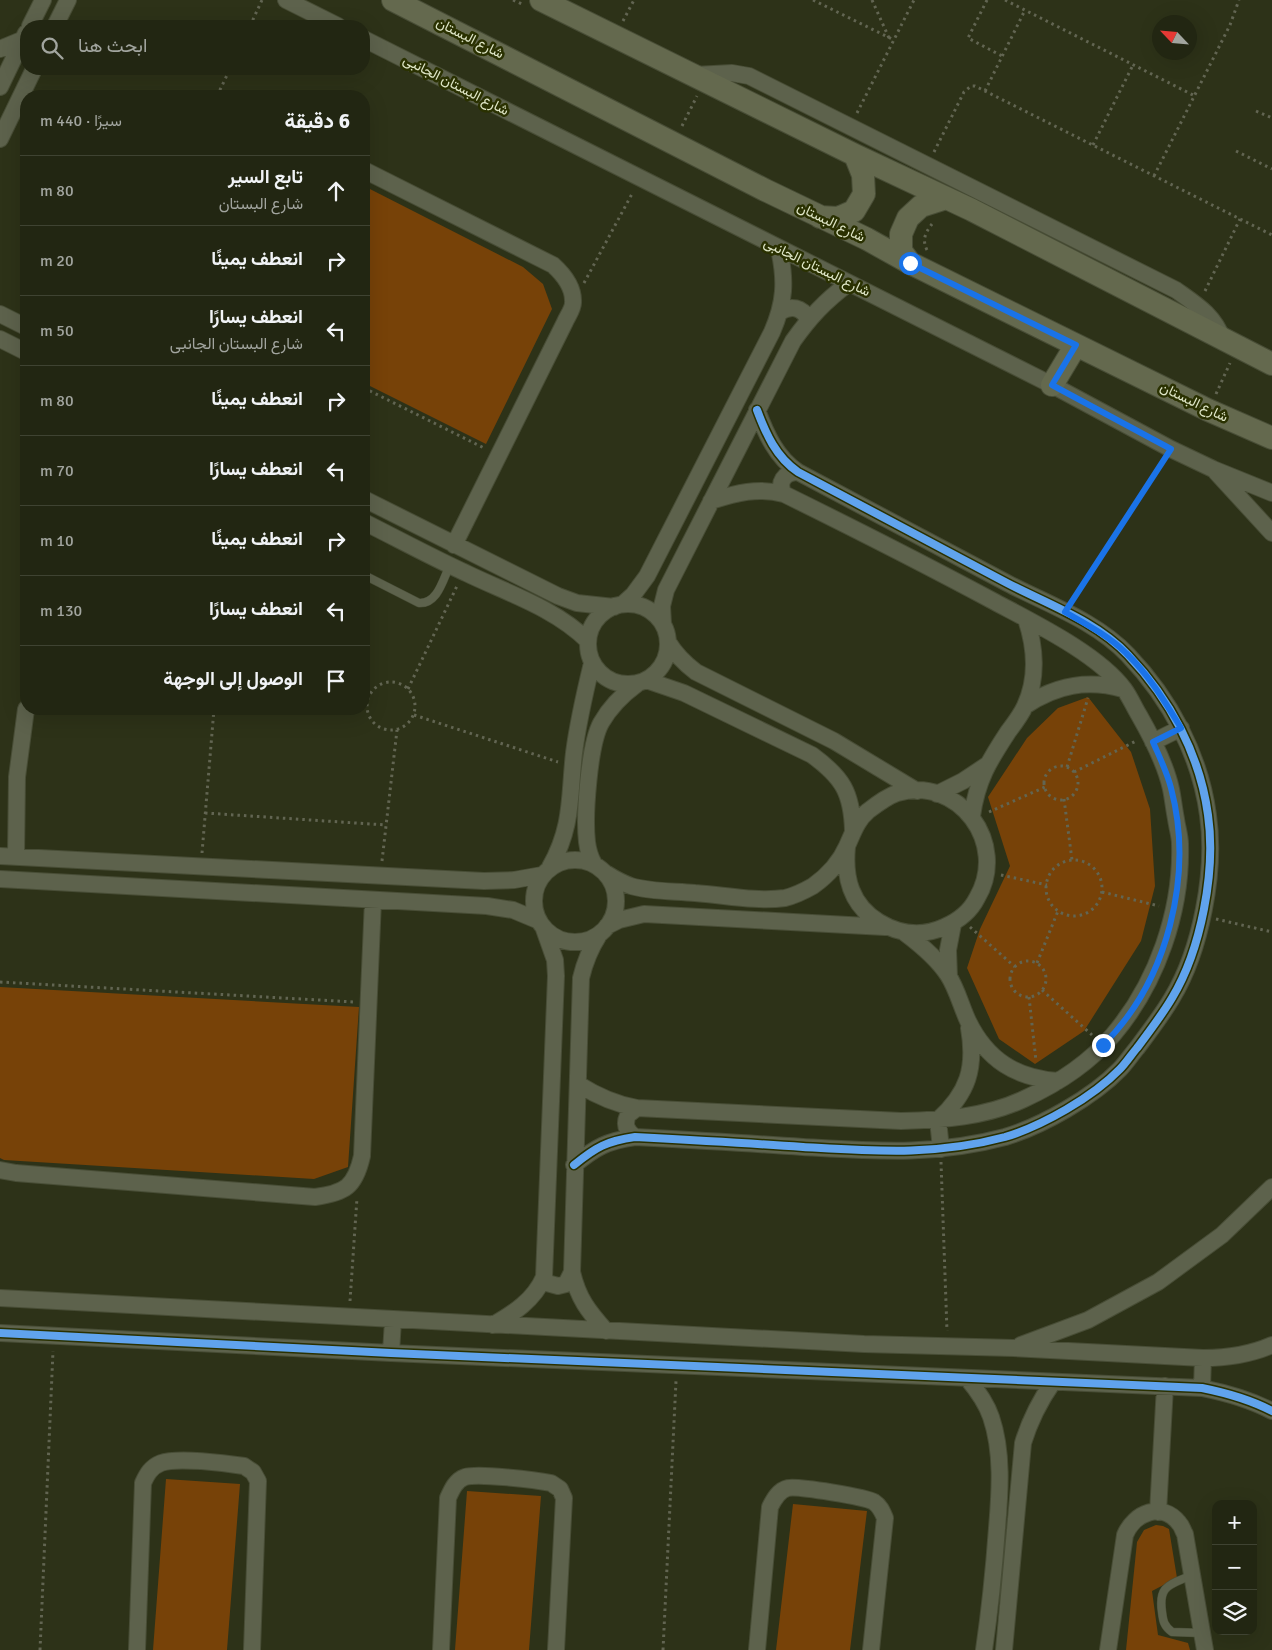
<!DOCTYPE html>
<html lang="ar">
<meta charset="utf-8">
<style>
:root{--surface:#222612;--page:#2e3220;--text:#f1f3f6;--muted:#a2a59f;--line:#3f4332}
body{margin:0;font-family:Signika,Vazirmatn,sans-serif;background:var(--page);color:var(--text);direction:rtl}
.controls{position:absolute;right:15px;bottom:15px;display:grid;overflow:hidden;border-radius:10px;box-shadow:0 5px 20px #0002}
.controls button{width:45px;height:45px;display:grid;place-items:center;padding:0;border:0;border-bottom:1px solid var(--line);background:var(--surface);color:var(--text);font:25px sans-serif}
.compass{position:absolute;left:1152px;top:15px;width:45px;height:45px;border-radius:50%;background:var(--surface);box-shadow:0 5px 20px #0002;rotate:296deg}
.stop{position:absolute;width:15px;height:15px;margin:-11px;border:4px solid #1a73e8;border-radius:50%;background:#fff}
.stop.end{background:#1a73e8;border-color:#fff;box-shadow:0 1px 5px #0008}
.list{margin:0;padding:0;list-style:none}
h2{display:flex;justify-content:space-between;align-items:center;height:65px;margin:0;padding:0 20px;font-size:21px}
h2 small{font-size:16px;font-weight:400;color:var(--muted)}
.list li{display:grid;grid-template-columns:32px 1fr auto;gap:15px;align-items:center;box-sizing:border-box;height:70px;padding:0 20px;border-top:1px solid var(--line)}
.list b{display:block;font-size:19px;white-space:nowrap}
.list p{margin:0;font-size:16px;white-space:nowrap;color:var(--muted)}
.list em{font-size:16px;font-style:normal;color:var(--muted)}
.icon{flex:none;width:28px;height:28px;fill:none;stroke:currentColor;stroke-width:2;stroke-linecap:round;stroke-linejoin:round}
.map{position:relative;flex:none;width:1272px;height:1650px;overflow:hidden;direction:ltr}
.search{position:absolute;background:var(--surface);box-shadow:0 5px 20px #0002;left:20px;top:20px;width:350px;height:55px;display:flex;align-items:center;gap:12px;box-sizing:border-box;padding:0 18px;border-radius:20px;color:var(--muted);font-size:19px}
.panel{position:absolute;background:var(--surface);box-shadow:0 5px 20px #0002;left:20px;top:90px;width:350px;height:625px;border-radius:20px;direction:rtl}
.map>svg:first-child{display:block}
</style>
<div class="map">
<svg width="1272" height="1650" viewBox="0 0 1272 1650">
<rect width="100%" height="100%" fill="#2d3218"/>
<path fill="#774208" d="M364,186L523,267L543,284L552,309L486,444L364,383Z
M1088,697L1131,752L1150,809L1155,886L1141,941L1084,1031L1035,1064L999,1039L967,968L980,929L1010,866L988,797L1027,738L1058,708Z
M0,987L359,1007L348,1167L314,1179L4,1160L0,1158Z
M166,1479L240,1484L227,1650H153Z
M467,1491L541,1496L529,1650H455Z
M793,1504L867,1511L850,1650H776Z
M1156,1525L1163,1526L1169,1529L1177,1578L1152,1591L1158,1635L1188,1643L1190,1650H1126L1137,1542L1144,1530Z"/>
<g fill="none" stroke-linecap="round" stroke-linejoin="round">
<g stroke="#484d36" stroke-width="9">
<path id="lane" d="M364,575L419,603C438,604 443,579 450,565
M1192,1575C1170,1585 1158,1585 1162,1612C1163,1621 1164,1626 1172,1632L1202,1633"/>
</g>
<g stroke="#484d36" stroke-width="18">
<path id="street" d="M286,0L338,26
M30,26L43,0
M55,26L68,0
M364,39L1052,385L1171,449L1213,469L1272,493
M0,49L24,39
M695,75L732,73L749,76L1176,290C1197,305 1214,315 1223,340
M0,87L26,33
M0,139L34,69
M364,170L553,265C563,274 574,288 573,303C573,309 567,317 565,322L454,545
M780,312C791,305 802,307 808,319
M0,314L26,327
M0,339L26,352
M1216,472L1272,533
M784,494C777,483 784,472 798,472
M364,499L558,596L577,603L614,607
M364,522C398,539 431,557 466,573C507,593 555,608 588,641
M623,604L633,595L647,576L772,332C785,302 786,281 779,249
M588 644a40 40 0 1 1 80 0a40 40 0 1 1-80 0Z
M663,624L662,606L666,590L793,341C810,317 825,301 849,283
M668,642C676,655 684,663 696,672L834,741L917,791
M646,680L684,693L812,755C842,777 852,792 853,831
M1025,706C1056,685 1087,679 1123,689
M1153,742L1181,728
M937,794L963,781L987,765
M972,816C977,780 989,761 1008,732C1014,724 1021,715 1025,706C1038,678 1035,646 1026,619
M0,856L484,881L514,880L542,875
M16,857L17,777L26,709
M534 901a41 41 0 1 1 82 0a41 41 0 1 1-82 0Z
M594,864C590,857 588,850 587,842C584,816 589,745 601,723C610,707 622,695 637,684
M550,867C573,826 569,797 574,753C578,722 585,692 592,663
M607,874C615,879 622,883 631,886C651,892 674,891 695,893C724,895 756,902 785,898C793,896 806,890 813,886C827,876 840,862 847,846C853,833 857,820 868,811C877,804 886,797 897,793C959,775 1009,844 977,898C970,912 958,921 944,927C922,937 899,934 879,922C851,905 844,878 847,847
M0,879L487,906L513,910L537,920
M607,926L619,920L644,914L885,927
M905,933C921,945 937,958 948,975C957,989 961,1006 968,1021C987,1060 1016,1078 1058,1081
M599,935C590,949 585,961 581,978L572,1272C578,1298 588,1311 606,1331
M949,977L948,950L953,924
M578,1084C597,1096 614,1104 637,1108L901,1121C943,1120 986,1117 1024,1099C1057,1084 1090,1062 1113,1035C1157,983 1182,911 1180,844C1180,836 1177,827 1176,819C1174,809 1173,799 1171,789C1166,766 1151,736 1139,715C1134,707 1130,697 1124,689C1098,654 1034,623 995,602C926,565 855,529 784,494C758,487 736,493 711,501
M635,1137C626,1131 624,1124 628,1115L637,1108
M941,1149L938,1120C968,1093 976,1068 969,1028
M574,1165C596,1147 607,1141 635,1137C691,1140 747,1143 803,1147C875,1151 934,1156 1005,1137C1042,1126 1093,1097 1120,1069C1126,1063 1131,1055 1137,1048C1149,1032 1162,1015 1172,998C1201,950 1216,871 1208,815C1200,755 1170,699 1128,655C1096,621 1047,604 1007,583C937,546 867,509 798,472C776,457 766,434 757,410
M0,1170L16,1173L315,1197C345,1193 355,1187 362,1156L373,900
M544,1277L547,1283L558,1286L566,1284L572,1272
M0,1298L864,1344L1013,1348L1203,1358C1228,1358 1249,1355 1272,1345
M493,1325C514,1313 534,1300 544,1277L556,976L555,960L544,929
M0,1333L391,1353L1202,1388C1227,1393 1249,1399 1272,1411
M1021,1345L1088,1320L1158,1282L1222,1235L1272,1187
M391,1353L393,1320
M967,1378C977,1390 986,1402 991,1417C1003,1452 1000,1492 997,1528C994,1569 990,1609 984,1650
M1202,1388L1203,1358
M1158,1512L1165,1386
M137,1650L143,1483C147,1474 151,1467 161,1463C177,1457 225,1463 244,1466L253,1472L258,1481L252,1650
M441,1650L448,1498C452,1489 456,1480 465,1477C478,1473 536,1480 551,1483L560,1489L564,1498L556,1650
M757,1650L770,1507C774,1499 779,1490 788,1488C798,1486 866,1497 874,1502C880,1506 882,1511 885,1518L871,1650
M1004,1650L1023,1443C1030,1420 1039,1402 1053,1382
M1108,1650L1125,1535C1134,1513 1162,1501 1179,1523C1182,1526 1183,1531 1185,1534L1205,1650"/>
</g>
<g stroke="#484d36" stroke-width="24">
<path id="secondary" d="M393,0L765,190L867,239L910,263L1208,410L1272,438
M541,0L855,155L972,210L1272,364
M820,217L838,218L854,211L864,194L863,175L855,155
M910,263L901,251V234L908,218L921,206L946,198
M1052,385L1076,345"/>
</g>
<path stroke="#626552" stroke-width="3" stroke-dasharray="2.5 4" stroke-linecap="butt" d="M513,0L524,5
M813,0L894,40
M872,0L889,38
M987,0L968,38L1002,56
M1005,0L1195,96
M623,21L634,0
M250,26L262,0
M985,91L1025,10
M217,96L230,69
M1256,111L1272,118
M857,113L914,0
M682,126L697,96
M1093,145L1133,65
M1236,151L1272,169
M934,152L964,92L971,86H975L1272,235
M1154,176L1230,25L1239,0
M927,250C922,240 925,233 932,224
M584,283L633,192
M1205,291L1240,219
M364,388L486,449
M1216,394L1230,363
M1074,599L1162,461
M367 706a24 24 0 1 1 48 0a24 24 0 1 1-48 0Z
M408,689L457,586
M414,715L558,762
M1044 783a17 17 0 1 1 34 0a17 17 0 1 1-34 0Z
M1067,767L1088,698
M1074,772L1136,741
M1064,799L1072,860
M989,812L1045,787
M205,813L386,825
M202,853L214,709
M1046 888a28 28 0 1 1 56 0a28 28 0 1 1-56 0Z
M382,861L397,730
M1001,875L1047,885
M1102,892L1159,906
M1216,919L1272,932
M970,927L1015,967
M1010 979a18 18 0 1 1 36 0a18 18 0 1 1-36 0Z
M1037,963L1058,911
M0,982L354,1002
M1042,990L1092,1035
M1029,997L1036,1061
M941,1162L947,1331
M350,1301L357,1198
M40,1650L53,1351
M663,1650L676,1381"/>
<use href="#lane" stroke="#5d624c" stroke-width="8"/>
<use href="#street" stroke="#5d624c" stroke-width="16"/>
<use href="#secondary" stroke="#64694e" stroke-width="22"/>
<g stroke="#2a3101" stroke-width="11">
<path id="cycleway" d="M574,1165C596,1147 607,1141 635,1137C691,1140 747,1143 803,1147C875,1151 934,1156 1005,1137C1042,1126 1093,1097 1120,1069C1126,1063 1131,1055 1137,1048C1149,1032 1162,1015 1172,998C1201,950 1216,871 1208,815C1200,755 1170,699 1128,655C1096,621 1047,604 1007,583C937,546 867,509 798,472C776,457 766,434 757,410
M0,1333L391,1353L1202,1388C1227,1393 1249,1399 1272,1411"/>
</g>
<use href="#cycleway" stroke="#60a3ed" stroke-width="8"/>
</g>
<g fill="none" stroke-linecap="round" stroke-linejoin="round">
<path stroke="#1a73e8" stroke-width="6" d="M910,263L1076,345L1052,385L1171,449L1065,612C1086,624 1109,636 1126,653C1149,675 1165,702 1181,728L1153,742C1159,756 1167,772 1171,788C1194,875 1168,981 1103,1045"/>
</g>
<g text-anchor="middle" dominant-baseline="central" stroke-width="5" stroke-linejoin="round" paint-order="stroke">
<g font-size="14" fill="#e1e8c9" stroke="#2a3101">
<text transform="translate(470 38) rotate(27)">شارع البستان</text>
<text transform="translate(456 85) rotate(27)">شارع البستان الجانبى</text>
<text transform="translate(831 222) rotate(26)">شارع البستان</text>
<text transform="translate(817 267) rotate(26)">شارع البستان الجانبى</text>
<text transform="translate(1194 402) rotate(26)">شارع البستان</text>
</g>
</g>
</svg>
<div class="controls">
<button>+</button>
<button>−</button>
<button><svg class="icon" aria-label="layers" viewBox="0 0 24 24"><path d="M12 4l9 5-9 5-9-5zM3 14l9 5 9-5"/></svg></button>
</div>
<svg class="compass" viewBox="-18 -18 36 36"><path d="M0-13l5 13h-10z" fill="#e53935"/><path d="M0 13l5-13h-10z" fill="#a2a59f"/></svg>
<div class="stop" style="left:910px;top:263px"></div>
<div class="stop end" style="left:1103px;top:1045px"></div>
<div class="search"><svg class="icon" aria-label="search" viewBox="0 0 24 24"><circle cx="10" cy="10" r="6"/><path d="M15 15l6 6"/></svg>ابحث هنا</div>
<section class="panel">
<h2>6 دقيقة<small>سيرًا · 440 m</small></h2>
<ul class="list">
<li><svg class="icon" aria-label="ahead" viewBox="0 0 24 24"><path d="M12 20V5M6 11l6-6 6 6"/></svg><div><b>تابع السير</b><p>شارع البستان</p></div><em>80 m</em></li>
<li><svg class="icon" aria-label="right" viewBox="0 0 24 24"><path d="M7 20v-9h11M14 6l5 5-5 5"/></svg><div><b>انعطف يمينًا</b></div><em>20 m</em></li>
<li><svg class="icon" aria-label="left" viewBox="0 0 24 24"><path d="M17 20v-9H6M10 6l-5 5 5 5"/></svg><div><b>انعطف يسارًا</b><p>شارع البستان الجانبى</p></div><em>50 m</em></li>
<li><svg class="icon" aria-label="right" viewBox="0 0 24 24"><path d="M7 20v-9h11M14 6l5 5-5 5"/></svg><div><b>انعطف يمينًا</b></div><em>80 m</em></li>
<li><svg class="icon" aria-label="left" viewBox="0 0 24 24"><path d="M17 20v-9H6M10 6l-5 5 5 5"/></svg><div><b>انعطف يسارًا</b></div><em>70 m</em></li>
<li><svg class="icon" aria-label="right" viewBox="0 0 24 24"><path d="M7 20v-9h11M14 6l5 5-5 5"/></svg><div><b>انعطف يمينًا</b></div><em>10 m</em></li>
<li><svg class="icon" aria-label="left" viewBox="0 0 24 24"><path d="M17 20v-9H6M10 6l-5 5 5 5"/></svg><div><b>انعطف يسارًا</b></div><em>130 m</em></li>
<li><svg class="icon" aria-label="arrive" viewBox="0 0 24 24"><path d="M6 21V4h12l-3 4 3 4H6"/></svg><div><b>الوصول إلى الوجهة</b></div></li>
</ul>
</section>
</div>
